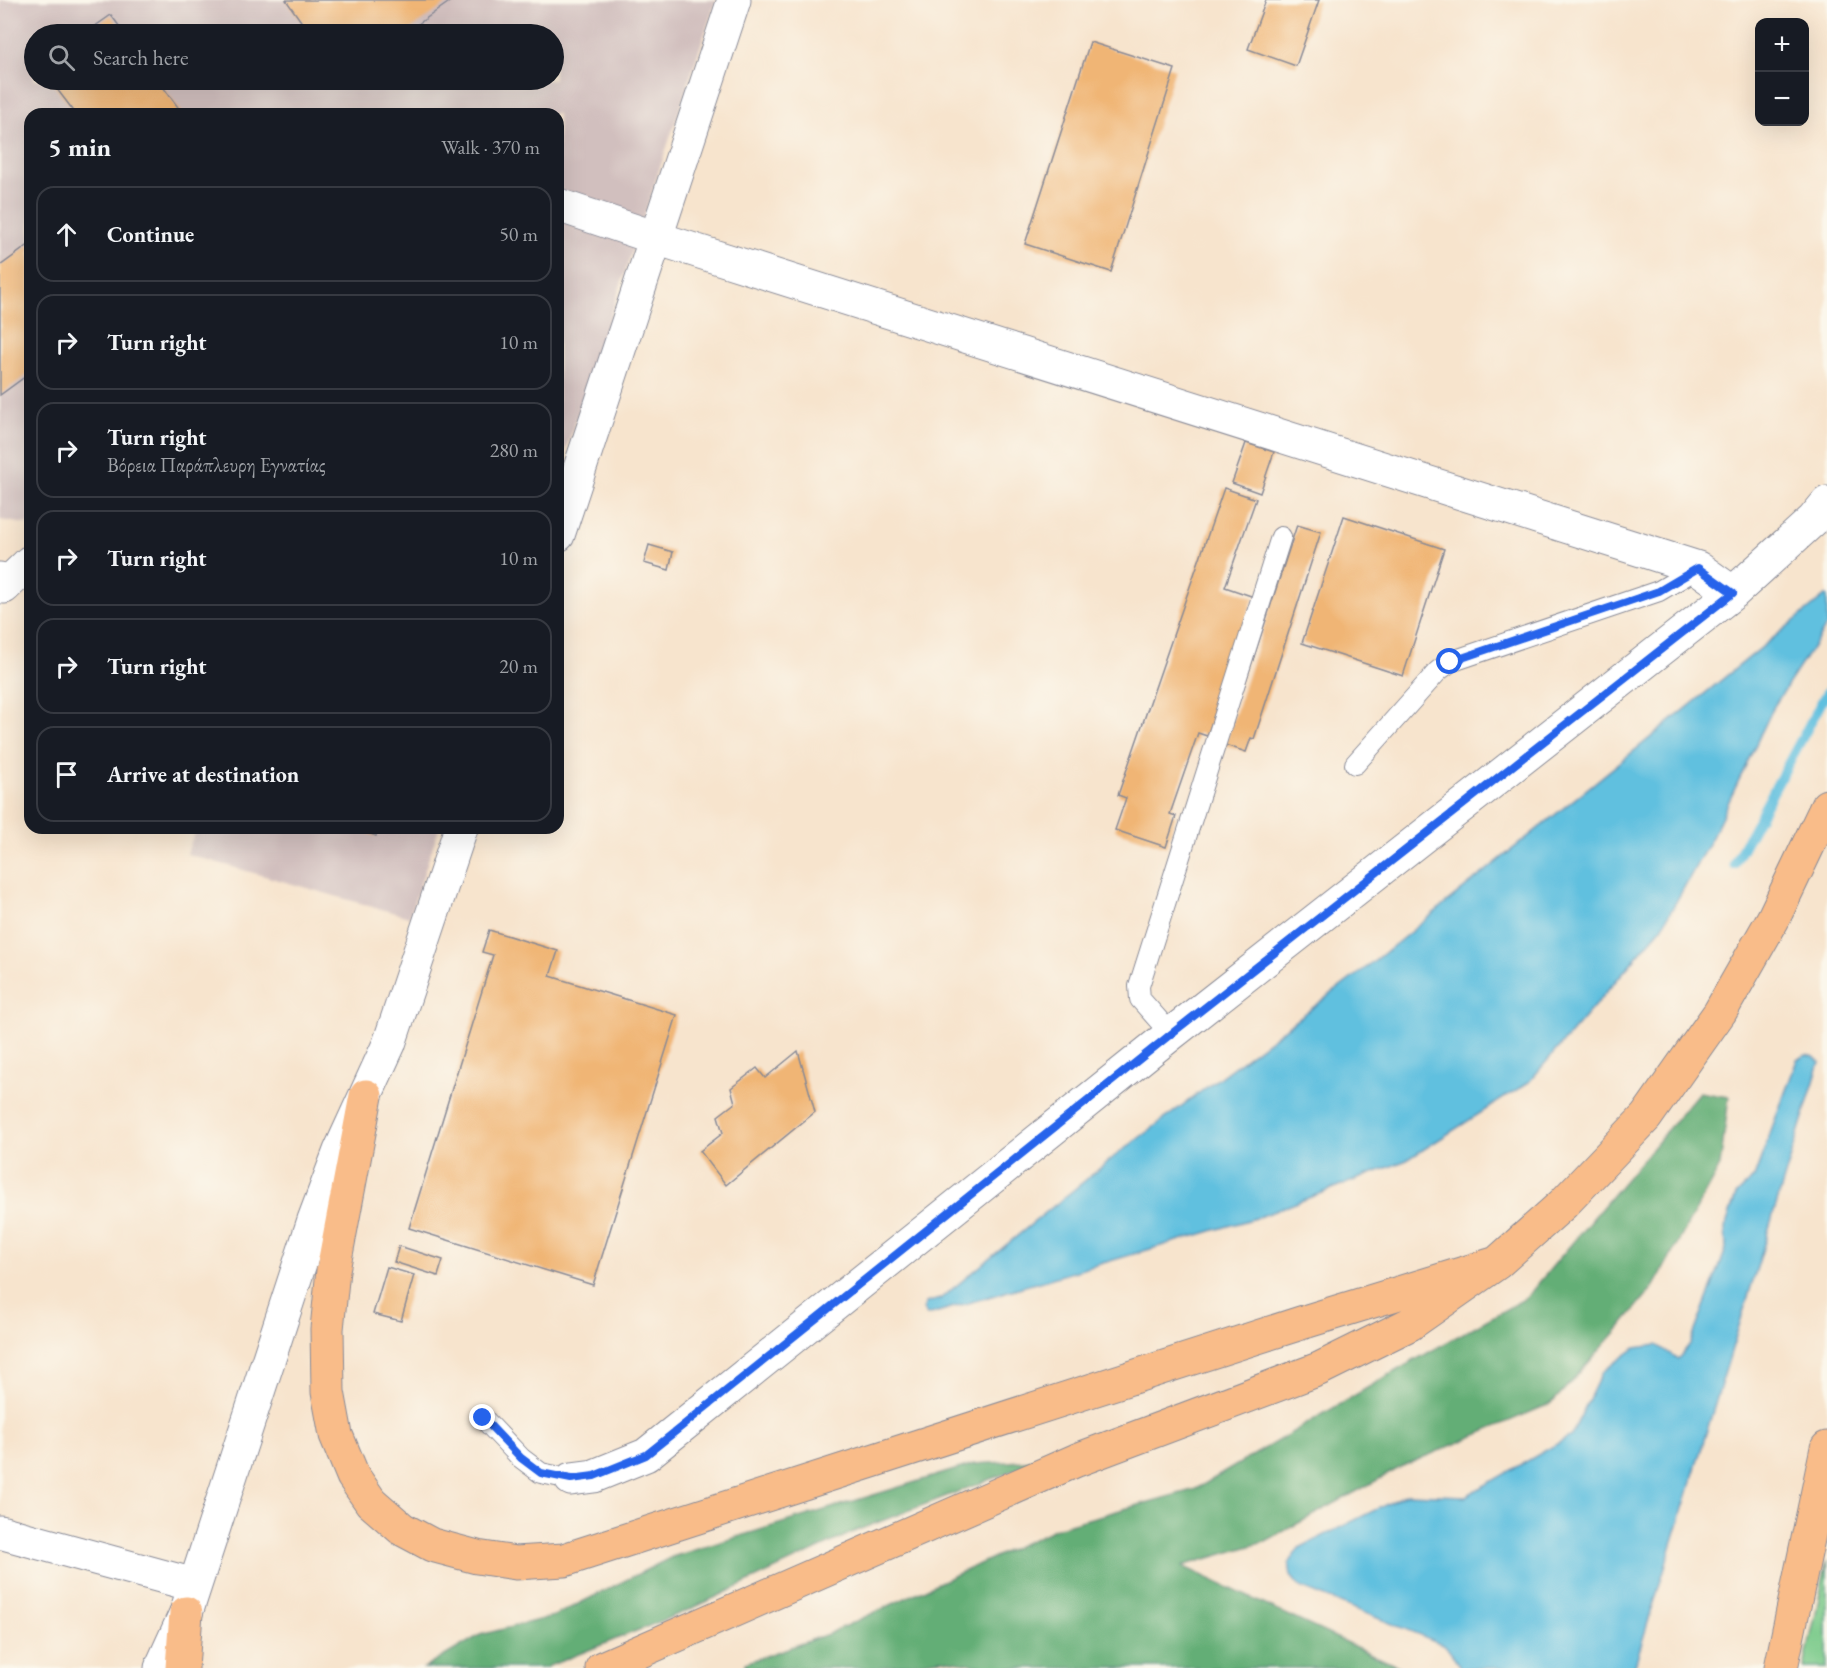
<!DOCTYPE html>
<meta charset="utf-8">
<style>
:root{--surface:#171b24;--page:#242831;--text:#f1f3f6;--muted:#9ea1a6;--line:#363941}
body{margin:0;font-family:"EB Garamond",serif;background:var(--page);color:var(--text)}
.controls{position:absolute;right:18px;top:18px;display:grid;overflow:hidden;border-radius:12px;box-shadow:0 6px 24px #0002}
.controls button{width:54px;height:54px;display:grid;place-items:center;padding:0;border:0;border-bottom:2px solid var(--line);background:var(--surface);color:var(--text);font:30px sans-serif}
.stop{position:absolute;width:18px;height:18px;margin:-14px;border:4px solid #2563eb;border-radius:50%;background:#fff}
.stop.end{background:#2563eb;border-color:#fff;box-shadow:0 2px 6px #0008}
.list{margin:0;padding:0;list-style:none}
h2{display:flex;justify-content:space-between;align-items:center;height:78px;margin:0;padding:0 24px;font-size:26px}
h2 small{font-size:20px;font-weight:400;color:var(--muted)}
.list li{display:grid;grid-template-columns:39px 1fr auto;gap:18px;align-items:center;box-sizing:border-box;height:96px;margin:0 12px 12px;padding:0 12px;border:2px solid var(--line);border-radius:18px}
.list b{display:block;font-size:22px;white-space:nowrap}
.list p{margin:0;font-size:20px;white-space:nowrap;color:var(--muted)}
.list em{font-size:20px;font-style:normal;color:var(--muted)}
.icon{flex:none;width:33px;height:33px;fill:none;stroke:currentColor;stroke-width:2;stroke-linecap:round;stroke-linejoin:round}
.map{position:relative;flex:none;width:1827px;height:1668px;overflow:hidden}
.search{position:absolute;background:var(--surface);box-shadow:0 6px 24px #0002;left:24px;top:24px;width:540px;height:66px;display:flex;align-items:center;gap:15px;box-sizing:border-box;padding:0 21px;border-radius:33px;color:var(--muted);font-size:22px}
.panel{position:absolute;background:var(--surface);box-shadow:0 6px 24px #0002;left:24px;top:108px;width:540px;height:726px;border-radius:18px}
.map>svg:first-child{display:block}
</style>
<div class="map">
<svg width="1827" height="1668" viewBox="0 0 1827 1668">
<rect width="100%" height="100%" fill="#fbf7ec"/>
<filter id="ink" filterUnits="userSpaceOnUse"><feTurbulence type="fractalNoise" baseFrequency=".0167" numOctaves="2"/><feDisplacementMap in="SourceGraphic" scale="12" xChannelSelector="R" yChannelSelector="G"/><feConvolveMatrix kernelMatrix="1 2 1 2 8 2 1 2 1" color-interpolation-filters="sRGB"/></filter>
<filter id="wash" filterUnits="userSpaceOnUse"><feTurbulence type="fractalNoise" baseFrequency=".008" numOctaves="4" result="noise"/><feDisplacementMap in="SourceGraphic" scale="24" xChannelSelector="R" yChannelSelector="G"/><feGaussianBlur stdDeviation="1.35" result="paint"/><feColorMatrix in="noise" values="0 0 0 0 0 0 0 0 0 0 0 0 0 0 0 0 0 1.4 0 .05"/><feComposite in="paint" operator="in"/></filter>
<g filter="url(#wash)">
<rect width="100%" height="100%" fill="#f7e4cd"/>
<path fill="#d1bfbe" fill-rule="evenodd" d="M0,0H716L558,473V114H30V521L26,524L0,520ZM34,34H554V80H34Z
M196,828H439L409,917L187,854Z"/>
<path fill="#7aca8a" stroke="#4a7c74" stroke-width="1.5" d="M1827,1561V1668H1804Z"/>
<path fill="#63ae76" stroke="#3f6e6a" stroke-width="1.5" d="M1699,1092L1729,1097L1720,1166L1654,1286L1617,1331L1552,1403L1403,1466L1264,1542L1182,1566L1401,1668H993L942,1659L875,1668H745V1663L828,1634L1059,1527L1196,1489L1401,1368L1526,1298Z
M1041,1460L858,1530L691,1609L544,1668H424L480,1635L554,1616L672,1557L974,1464Z"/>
<path fill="#61c0df" stroke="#3e789e" stroke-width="1.5" d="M1825,596H1827V625L1774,706L1712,837L1662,927L1529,1082L1407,1160L1259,1217L927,1315L923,1309L926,1303L940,1299L1115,1156L1371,964Z
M1806,1055L1814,1057L1820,1062L1634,1668H1462L1445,1645L1300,1587L1291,1576L1289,1563L1299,1548L1407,1494L1466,1496L1571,1436L1602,1372L1635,1348L1657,1345L1678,1359L1690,1344L1726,1249L1725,1228L1736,1195L1754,1177L1797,1060Z"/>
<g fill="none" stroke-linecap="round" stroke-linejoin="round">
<path stroke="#61c0df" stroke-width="10" d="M1734,864L1827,692"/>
</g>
<g id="blocks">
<path fill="#f0b575" d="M286,0H452L404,34H310Z
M1266,0H1319L1296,66L1248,49Z
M111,15L125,34H84Z
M1090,42L1175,69L1111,272L1025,244Z
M50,80H158L183,114H76Z
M30,244V373L0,395V266Z
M1246,443L1274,452L1260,493L1232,483Z
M1224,488L1256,499L1225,587L1254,597L1207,736L1198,733L1170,814L1176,816L1166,847L1115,830L1126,798L1118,795Z
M1344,516L1444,549L1403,676L1302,643Z
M1297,525L1321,532L1254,739L1251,738L1246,752L1225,745Z
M649,545L673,552L669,570L644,563Z
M354,828H379L376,836Z
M489,930L558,951L550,976L677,1015L593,1285L409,1228L493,955L482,952Z
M798,1051L815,1112L726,1185L700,1151L723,1133L718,1116L735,1103L731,1088L757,1068L765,1078Z
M399,1246L443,1260L438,1276L394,1262Z
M387,1267L414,1275L401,1321L373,1314Z"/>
</g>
</g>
<g filter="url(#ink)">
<use href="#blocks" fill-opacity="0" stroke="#898a96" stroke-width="1.5"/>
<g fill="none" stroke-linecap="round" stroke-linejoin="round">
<g stroke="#898a96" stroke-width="22">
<path id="service" d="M1355,764L1438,671L1450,662L1659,591L1698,568
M1171,1034L1140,999L1139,986L1281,537
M483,1418L521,1458L541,1473L571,1479"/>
</g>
<g stroke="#898a96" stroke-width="35">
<path id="minor" d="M558,205L656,238L1698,568L1733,593
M0,579L4,587L30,562
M571,1479L594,1476L646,1455L1171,1034L1733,593L1813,520L1827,503
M0,1532L194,1585
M161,1668L185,1615"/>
</g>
<g stroke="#898a96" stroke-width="35">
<path id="tertiary" d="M558,535L734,0
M186,1613L314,1220L340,1151L389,1044L461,828"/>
</g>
<g stroke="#898a96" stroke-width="35">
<path id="motorway" d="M366,1096L333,1270L327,1329L328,1392L336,1435L353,1476L371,1502L402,1529L432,1545L477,1557L516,1563L564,1560L1301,1323L1497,1263
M182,1668L186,1613
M602,1668L1077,1460L1319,1369L1410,1324L1497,1263L1563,1204L1646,1117L1720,1012L1773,919L1827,806
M1781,1668L1827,1448"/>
</g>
<use href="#service" stroke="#fff" stroke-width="20"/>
<use href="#minor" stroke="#fff" stroke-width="33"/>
<use href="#tertiary" stroke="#fff" stroke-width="33"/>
<use href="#motorway" stroke="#f9bc89" stroke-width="33"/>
</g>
</g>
<g fill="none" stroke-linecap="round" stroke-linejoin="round" filter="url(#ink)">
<path stroke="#2563eb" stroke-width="8" d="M483,1418L521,1458L541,1473L571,1479L594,1476L646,1455L1171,1034L1733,593L1698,568L1659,591L1450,662"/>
</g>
</svg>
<div class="controls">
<button>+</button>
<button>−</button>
</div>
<div class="stop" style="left:1450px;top:662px"></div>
<div class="stop end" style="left:483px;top:1418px"></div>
<div class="search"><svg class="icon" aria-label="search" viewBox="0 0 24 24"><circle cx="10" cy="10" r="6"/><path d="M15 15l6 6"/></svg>Search here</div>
<section class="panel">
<h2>5 min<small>Walk · 370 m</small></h2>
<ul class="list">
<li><svg class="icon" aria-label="ahead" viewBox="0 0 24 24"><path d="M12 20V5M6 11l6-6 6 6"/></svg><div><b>Continue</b></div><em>50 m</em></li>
<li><svg class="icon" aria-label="right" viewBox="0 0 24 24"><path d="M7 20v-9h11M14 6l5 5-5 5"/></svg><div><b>Turn right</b></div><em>10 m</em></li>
<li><svg class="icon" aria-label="right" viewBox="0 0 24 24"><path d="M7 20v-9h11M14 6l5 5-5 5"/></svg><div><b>Turn right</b><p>Βόρεια Παράπλευρη Εγνατίας</p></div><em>280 m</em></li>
<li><svg class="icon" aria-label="right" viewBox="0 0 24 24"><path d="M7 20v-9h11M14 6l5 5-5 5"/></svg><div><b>Turn right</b></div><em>10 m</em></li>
<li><svg class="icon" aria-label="right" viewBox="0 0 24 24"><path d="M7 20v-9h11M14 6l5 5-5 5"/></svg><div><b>Turn right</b></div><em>20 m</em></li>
<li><svg class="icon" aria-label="arrive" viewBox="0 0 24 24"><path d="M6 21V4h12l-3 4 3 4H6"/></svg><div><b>Arrive at destination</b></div></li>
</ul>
</section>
</div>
